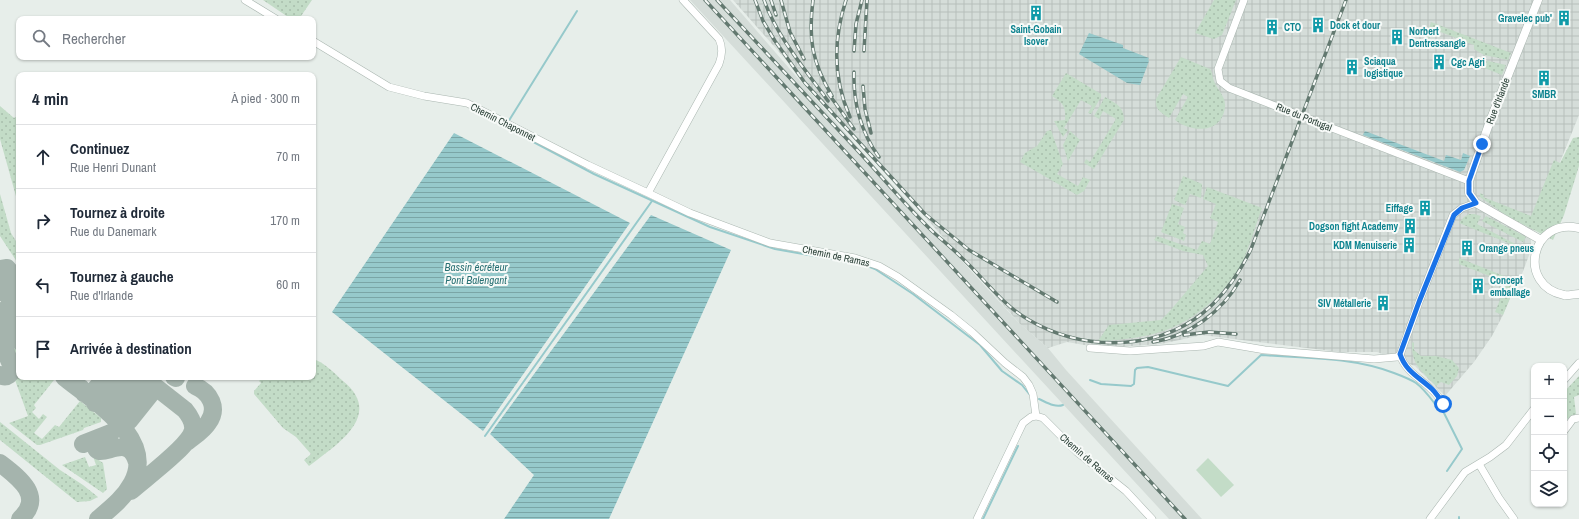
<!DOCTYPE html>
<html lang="fr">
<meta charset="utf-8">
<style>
:root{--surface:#fff;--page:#f2f2f3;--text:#1f2937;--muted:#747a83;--line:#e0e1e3}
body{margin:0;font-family:"Archivo Narrow",sans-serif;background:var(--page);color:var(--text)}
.controls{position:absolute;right:12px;bottom:12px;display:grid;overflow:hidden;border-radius:8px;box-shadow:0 1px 3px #0004}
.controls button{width:36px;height:36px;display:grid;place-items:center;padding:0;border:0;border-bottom:1px solid var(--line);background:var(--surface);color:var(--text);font:20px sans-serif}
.stop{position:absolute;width:12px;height:12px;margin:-9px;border:3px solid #1a73e8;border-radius:50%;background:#fff}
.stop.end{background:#1a73e8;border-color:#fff;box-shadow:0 1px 4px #0008}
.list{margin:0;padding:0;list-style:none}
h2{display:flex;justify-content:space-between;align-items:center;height:52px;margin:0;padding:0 16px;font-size:17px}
h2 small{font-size:13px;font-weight:400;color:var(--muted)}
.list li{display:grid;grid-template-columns:26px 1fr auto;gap:12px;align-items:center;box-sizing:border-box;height:64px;padding:0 16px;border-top:1px solid var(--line)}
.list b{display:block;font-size:15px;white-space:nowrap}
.list p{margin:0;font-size:13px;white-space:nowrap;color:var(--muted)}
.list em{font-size:13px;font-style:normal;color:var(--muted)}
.icon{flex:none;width:22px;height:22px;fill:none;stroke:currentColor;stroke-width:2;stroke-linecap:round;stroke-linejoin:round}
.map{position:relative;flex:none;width:1579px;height:519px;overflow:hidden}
.search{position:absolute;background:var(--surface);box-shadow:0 1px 3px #0004;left:16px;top:16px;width:300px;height:44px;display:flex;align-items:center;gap:10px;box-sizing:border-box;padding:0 14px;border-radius:8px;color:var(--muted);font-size:15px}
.panel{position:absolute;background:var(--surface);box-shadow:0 1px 3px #0004;left:16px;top:72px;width:300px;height:308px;border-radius:8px}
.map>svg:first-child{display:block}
</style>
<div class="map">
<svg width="1579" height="519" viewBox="0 0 1579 519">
<defs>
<pattern id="industrial-grid" width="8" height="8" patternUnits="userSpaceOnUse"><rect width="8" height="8" fill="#d5ddd9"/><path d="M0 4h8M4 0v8" fill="none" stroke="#b7bfbb"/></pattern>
<pattern id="grass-dots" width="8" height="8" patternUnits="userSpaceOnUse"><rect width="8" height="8" fill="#c3dcc7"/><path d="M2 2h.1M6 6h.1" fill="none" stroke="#a8beac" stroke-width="1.8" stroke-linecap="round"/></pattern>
<pattern id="water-rules" width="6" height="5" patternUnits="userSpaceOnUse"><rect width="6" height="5" fill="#96c9cb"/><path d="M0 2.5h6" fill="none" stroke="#7aa5a6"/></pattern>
</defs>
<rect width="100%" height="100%" fill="#e7eeea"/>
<path fill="#d5ddd9" d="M690,0H730L861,151L1019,323L1048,348L1066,370L1202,519H1169Z"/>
<path fill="url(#industrial-grid)" d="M733,0H1579V115L1531,234V250L1519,282L1513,291L1503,315L1492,336L1474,362L1445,396L1415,366L1377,352H1339L1202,335L1161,344L1117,347L1090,346L1067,342L1048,348L1019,323Z"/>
<path fill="url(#grass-dots)" d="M263,0H312L299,19H291Z
M1214,0H1236L1222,35L1214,39L1195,33Z
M1431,22L1511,53L1508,60L1484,55L1474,49V45L1433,29L1427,44L1424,43Z
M1181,57L1210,69C1213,73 1212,77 1214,81C1217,90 1226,96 1225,107C1222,134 1192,133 1175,120L1188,97L1183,94L1169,118C1160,112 1155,110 1156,99Z
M1470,57L1506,65L1502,75L1467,61Z
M1066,73L1101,94V97L1091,114L1088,113L1092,106L1081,100L1064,128L1068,130L1063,137L1054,121L1065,120C1066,106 1063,103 1052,96Z
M1105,97C1115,103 1124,106 1124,120L1094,169L1084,163L1086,159L1090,162L1116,119L1103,111L1099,119L1094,116Z
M0,106L14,118L19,115V207L0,139Z
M1051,130L1063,164L1057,174L1078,186L1083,177L1090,180L1084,191L1077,195L1020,162L1025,153L1037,146L1047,131Z
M1070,131L1080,140L1068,161L1063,145Z
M1579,137V166L1564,215L1553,240L1507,216L1480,197V193L1484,195L1483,197L1531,216L1554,160L1560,163L1573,138Z
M1183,176L1202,184L1201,198L1190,194L1185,205L1174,200Z
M1207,187L1262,208C1255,226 1250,247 1241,265C1236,275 1228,283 1221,292C1185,331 1149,339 1098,341L1109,325L1161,320L1169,312L1208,266L1203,255L1183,251L1154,240L1157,236L1197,250L1202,241L1210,244L1218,222L1210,218L1216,204L1203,199Z
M0,194L11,233L19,246V265L0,236Z
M1172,204L1184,208L1178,224L1185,227L1183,233L1186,235L1184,241L1161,232Z
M1469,214H1474L1481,216L1477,224L1519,246L1518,247L1459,223L1464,217Z
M1486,216L1526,237L1523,242L1482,221Z
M1459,258L1519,282L1513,291L1503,315L1495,312L1507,283L1459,264Z
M1412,342L1414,343V350L1421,356H1436L1452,360L1459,368L1457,376L1449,385L1441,382L1436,386C1421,370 1411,365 1412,342Z
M14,348L19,351V377H50L54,380L34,405L36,408L32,412L39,419L43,414L47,417L34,433L42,439L55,425L59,427L80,401L101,418V422L84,428L83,430L40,445H37L9,423L28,416L15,380L19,375L11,353Z
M313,359C324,362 334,373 343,381C385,415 336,445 309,466L304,460L311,454L296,437L283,428L254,394V391L261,383L259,381L264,377H313Z
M1579,376V395L1574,397L1576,414L1567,419L1564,417V392Z
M0,422L60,470L83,485L98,497L90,501L77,502L0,440Z
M93,456L103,463L107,489L103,493L62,465L85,457L89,467L96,465Z"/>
<path fill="#c3dcc7" d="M1208,458L1234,485L1221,497L1196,470Z"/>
<path fill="url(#water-rules)" d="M1089,33L1123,45V48L1149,58L1148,60L1149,61L1140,85L1127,83L1079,54Z
M1365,131L1444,161L1446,155L1461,160L1463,153L1470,156L1464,170L1460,172L1363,135Z
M454,133L630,223L483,431L332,312Z
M651,215L731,250L609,519H504L534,475L490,434Z"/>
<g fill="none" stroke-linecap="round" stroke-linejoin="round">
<path stroke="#96c9cb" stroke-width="2" d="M577,11L505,127L594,174L710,227L775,249L837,260
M844,262L862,264L875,269L913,294L980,345L1002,371L1022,385L1030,395
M1090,380L1101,384L1131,386L1134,384L1135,370L1137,368L1148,367L1228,386L1261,355C1306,358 1352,357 1394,373C1402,376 1410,379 1416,383C1424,389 1429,396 1435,404
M1039,399C1046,402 1055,408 1063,405
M1443,411L1462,449L1447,471
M485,436L652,201
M1459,517V519
M983,519L1018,446"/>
<path stroke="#a5b4ad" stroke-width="18" d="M0,269L7,268L12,274L11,279L0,292
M0,317L19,293
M0,325L4,328H9L19,317
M0,325L19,341
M0,339L12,367C12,374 7,379 0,375
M64,377C93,401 157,438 132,483C124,498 111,508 98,519
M174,377L176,378
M81,388L84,393L91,394L106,377
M93,397L95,403L103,404L126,377
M105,409L110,414L117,412L140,384L141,377
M116,414L119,422L124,423L129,421L153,391C154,385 150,382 145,381H143
M187,442C194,436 203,431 208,423C219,408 210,392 195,386
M83,444L111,433L97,439L95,442C95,468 127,427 137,462
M0,463C18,477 45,496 20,519
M131,491C144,479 190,446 193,430C194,423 190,416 185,410L143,377"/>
<g stroke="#aab6b0" stroke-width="8">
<path id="minor" d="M245,0L276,19
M683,0L719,39C723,48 722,55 719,64L648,193L690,213L770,243L855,258L879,266L898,277L951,315L972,332L1005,363L1023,377L1029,385L1033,394L1036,416
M1244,0L1218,69L1220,81L1229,88L1469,181
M313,41L389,87L424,96L467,103L588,165L648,193
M1090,348L1130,351L1204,346L1218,342L1265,350L1374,359L1397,357L1400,355
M1400,355L1419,302L1453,215L1462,208L1476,203
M1400,355C1406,372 1419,377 1431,389C1436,393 1440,399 1443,404
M1564,380L1579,363
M1564,431L1573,419L1579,418
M1479,464L1499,498L1514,519
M977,519L1023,423L1031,417L1036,416L1043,418L1077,452L1126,491L1152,519
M1430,519L1465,472L1490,457L1506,445L1534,409"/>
</g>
<g stroke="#aab6b0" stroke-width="9">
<path id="tertiary" d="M1538,0L1490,121L1469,181V193L1476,203L1541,240
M1579,228C1530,217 1517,286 1564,295C1568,296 1574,294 1579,294"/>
</g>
<use href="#minor" stroke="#fff" stroke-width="7"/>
<use href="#tertiary" stroke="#fff" stroke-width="8"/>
<g stroke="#637970" stroke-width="3.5">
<path id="rail" d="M705,0L1185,519
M717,0C764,50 811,101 859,152C883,178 906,206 932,231C942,240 952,248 961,257C984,278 1002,305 1029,320C1086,353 1164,352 1213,304C1229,288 1241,270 1251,249L1346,0
M755,0L763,21L775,41L805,83L925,214L969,250L1057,302
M764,0C777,37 805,69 828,101
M771,0L776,15
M781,0L790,32L804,59
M813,0C808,39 812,62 832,96
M846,0C833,40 833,79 850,117
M854,51L856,24L862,0
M864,51L867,0
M854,72C853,102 861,133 879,157
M863,86L865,109L871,133
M828,93L854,129
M1184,335L1209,332L1236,334
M1153,342C1189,336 1222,312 1240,280"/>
</g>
<use href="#rail" stroke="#f7faf8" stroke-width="2" stroke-dasharray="6" stroke-linecap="butt"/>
</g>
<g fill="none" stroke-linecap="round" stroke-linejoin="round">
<path stroke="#1a73e8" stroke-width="5" d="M1443,404C1440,399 1436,393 1432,389C1419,377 1406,372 1400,354L1419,302L1454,215L1462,208L1476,203L1469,193V181L1482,144"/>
</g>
<defs>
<g id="building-bare" transform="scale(1.2)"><path d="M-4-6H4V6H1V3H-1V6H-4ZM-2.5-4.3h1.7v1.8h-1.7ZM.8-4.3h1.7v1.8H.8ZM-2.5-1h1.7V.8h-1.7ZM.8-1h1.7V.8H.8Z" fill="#0f9aa8" stroke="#f7faf8" stroke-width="2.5" paint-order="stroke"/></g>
</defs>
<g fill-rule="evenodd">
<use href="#building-bare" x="1036" y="13"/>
<use href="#building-bare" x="1564" y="18"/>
<use href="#building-bare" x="1318" y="25"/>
<use href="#building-bare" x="1272" y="27"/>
<use href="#building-bare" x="1397" y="37"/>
<use href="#building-bare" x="1439" y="62"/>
<use href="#building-bare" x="1352" y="67"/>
<use href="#building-bare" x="1544" y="78"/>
<use href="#building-bare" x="1425" y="208"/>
<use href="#building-bare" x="1410" y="226"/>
<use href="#building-bare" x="1409" y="245"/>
<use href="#building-bare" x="1467" y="248"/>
<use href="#building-bare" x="1478" y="286"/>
<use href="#building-bare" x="1383" y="303"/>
</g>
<g text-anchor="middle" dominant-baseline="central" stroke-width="4" stroke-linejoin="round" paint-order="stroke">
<g font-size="10" font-weight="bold" fill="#0d838f" stroke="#f7faf8" text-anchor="start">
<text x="1552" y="18" text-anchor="end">Gravelec pub'</text>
<text x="1330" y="25">Dock et dour</text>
<text x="1284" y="27">CTO</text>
<text x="1036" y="29" text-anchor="middle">Saint-Gobain<tspan x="1036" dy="12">Isover</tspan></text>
<text x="1409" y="31">Norbert<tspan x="1409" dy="12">Dentressangle</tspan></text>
<text x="1364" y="61">Sciaqua<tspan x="1364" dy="12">logistique</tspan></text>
<text x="1451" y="62">Cgc Agri</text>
<text x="1544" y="94" text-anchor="middle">SMBR</text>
<text x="1413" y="208" text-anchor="end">Eiffage</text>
<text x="1398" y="226" text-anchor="end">Dogson fight Academy</text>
<text x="1397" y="245" text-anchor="end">KDM Menuiserie</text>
<text x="1479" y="248">Orange pneus</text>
<text x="1490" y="280">Concept<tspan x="1490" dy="12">emballage</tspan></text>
<text x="1371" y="303" text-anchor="end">SIV Métallerie</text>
</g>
<g font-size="10" fill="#283e35" stroke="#f7faf8">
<text transform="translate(1498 101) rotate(-69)">Rue d'Irlande</text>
<text transform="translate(1304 117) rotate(22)">Rue du Portugal</text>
<text transform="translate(503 122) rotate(27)">Chemin Chaponnet</text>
<text transform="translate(836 256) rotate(12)">Chemin de Ramas</text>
<text transform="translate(1087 458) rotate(41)">Chemin de Ramas</text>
</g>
<g font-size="11" font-style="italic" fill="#287073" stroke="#f7faf8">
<text x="476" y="267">Bassin écréteur<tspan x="476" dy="13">Pont Balengant</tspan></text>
</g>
</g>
</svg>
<div class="controls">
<button>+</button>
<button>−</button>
<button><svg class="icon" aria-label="locate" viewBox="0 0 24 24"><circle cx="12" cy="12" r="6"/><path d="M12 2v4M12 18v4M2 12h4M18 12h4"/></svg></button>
<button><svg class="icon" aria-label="layers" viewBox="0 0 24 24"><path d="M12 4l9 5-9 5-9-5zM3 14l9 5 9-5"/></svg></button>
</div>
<div class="stop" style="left:1443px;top:404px"></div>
<div class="stop end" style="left:1482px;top:144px"></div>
<div class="search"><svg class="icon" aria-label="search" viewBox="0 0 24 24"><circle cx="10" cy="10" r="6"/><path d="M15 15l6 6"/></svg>Rechercher</div>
<section class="panel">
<h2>4 min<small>À pied · 300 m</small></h2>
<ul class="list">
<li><svg class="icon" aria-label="ahead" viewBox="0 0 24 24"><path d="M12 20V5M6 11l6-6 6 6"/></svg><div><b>Continuez</b><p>Rue Henri Dunant</p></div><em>70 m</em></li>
<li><svg class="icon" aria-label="right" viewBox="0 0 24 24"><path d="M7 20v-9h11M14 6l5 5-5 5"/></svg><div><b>Tournez à droite</b><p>Rue du Danemark</p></div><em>170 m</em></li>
<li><svg class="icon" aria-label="left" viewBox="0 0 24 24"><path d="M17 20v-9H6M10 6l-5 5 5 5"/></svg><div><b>Tournez à gauche</b><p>Rue d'Irlande</p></div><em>60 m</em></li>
<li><svg class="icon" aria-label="arrive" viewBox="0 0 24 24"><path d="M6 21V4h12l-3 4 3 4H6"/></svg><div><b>Arrivée à destination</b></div></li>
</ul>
</section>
</div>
